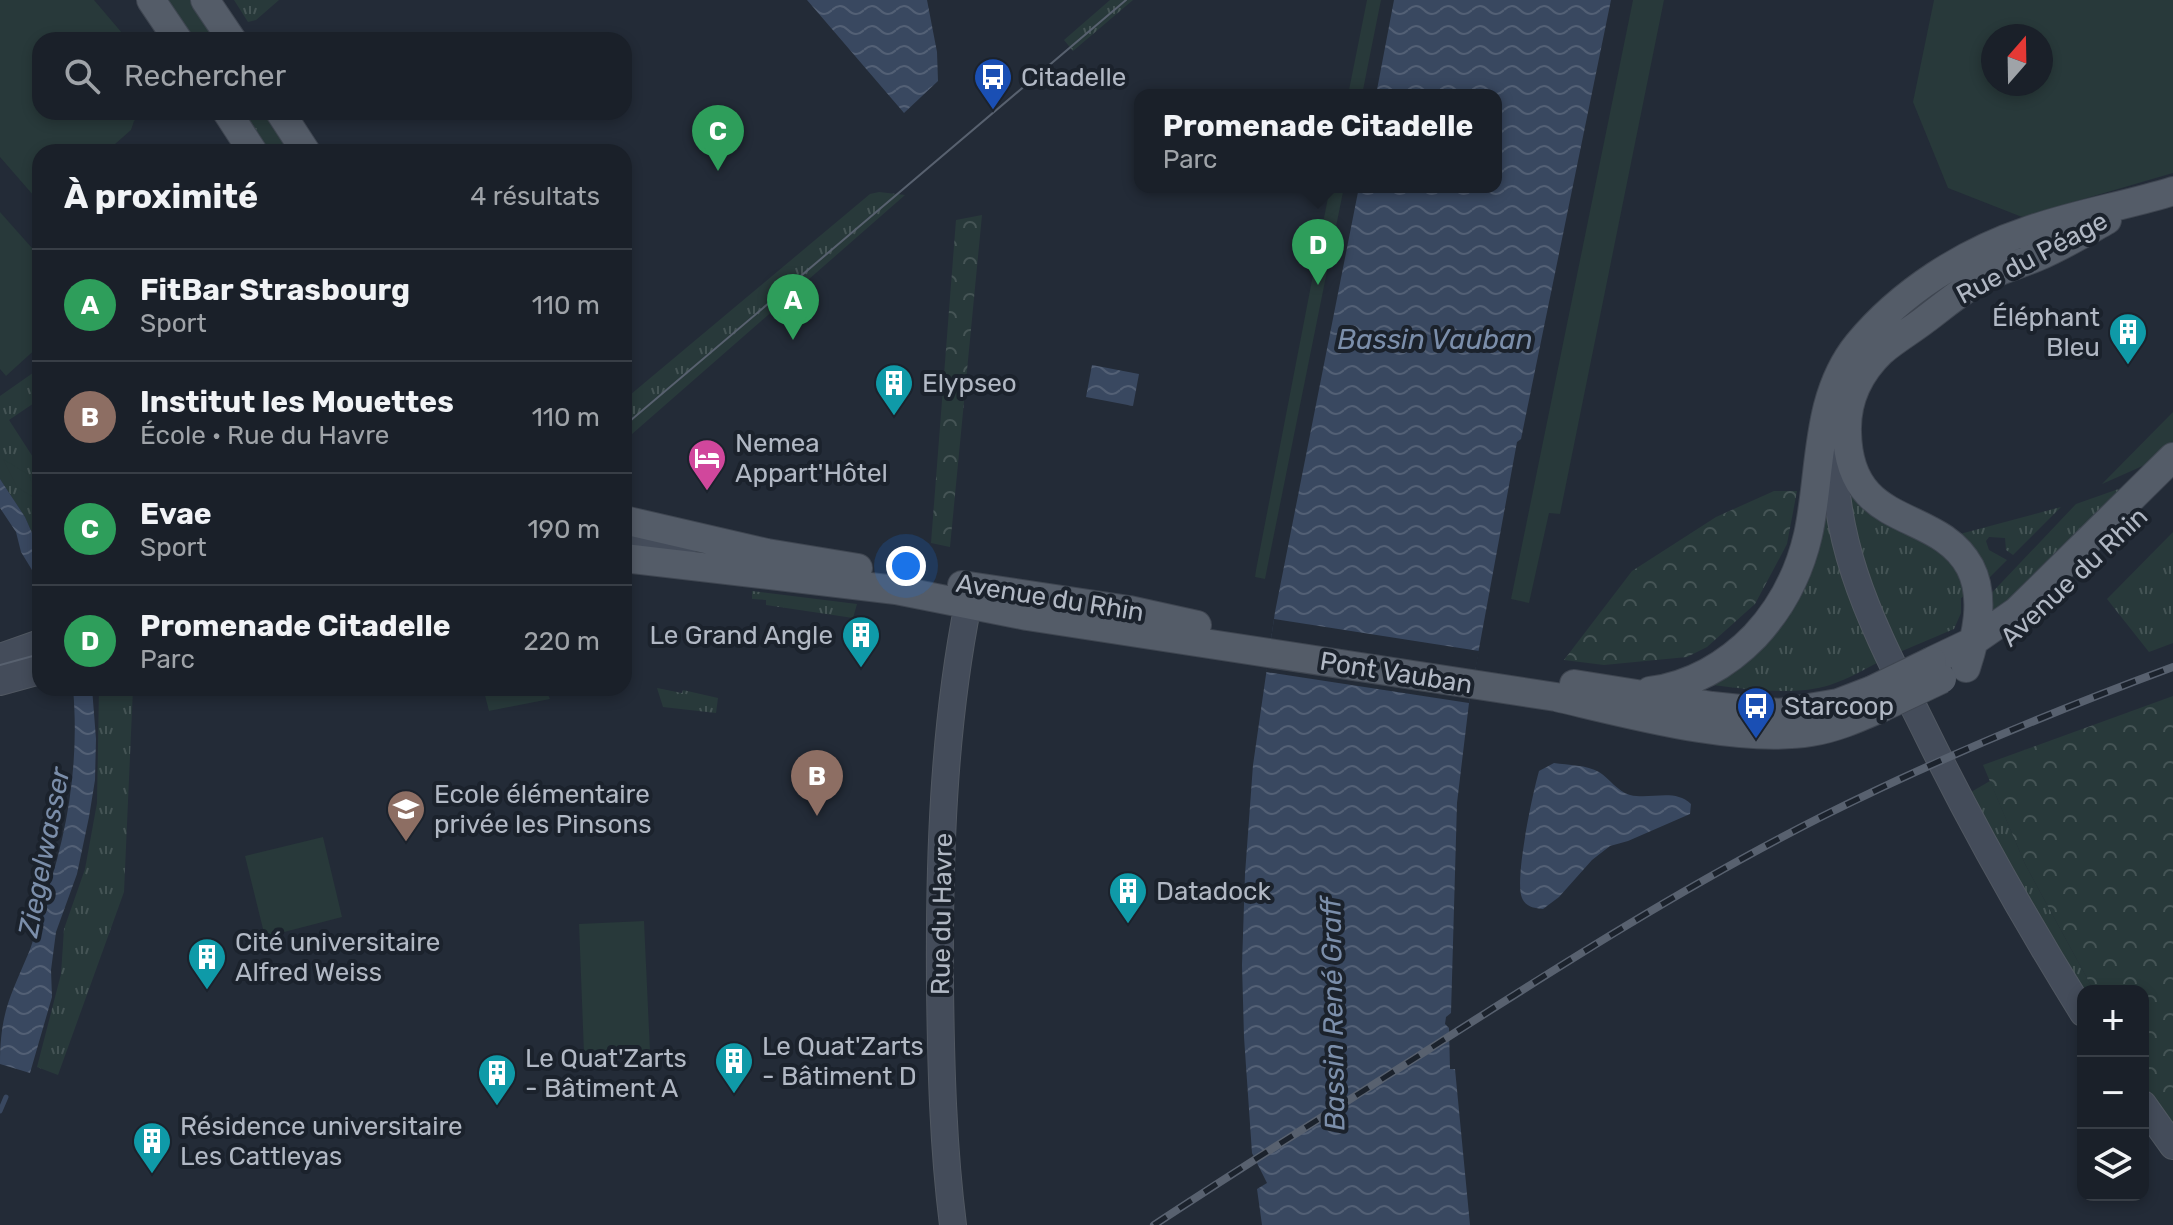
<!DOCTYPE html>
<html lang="fr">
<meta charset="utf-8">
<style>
:root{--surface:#1a2029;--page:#272d35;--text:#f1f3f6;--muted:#9fa3a8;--line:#383e46;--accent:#d93025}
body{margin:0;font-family:Rubik,sans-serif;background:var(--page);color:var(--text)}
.controls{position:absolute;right:24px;bottom:24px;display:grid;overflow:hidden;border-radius:16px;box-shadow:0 4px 12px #0003}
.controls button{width:72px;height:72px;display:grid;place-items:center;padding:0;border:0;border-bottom:2px solid var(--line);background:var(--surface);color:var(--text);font:40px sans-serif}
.compass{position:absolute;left:1981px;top:24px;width:72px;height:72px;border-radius:50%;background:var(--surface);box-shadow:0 4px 12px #0003;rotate:20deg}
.you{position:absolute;left:906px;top:566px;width:28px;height:28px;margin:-20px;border:6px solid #fff;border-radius:50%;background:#1a73e8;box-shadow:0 0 0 12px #1a73e833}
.badge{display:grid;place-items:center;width:52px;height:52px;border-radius:50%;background:var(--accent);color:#fff;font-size:26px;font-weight:700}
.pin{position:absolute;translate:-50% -66px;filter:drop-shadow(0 2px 4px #0008)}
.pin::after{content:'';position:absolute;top:42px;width:28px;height:24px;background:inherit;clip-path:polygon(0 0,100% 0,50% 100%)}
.popup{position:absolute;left:1134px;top:89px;width:368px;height:104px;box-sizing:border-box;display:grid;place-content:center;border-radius:16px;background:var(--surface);filter:drop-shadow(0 2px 6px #0005);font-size:26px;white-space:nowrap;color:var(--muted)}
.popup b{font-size:30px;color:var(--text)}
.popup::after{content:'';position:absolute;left:50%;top:100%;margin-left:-16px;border:16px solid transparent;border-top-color:var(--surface)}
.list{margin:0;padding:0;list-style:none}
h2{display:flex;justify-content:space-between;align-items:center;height:104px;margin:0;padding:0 32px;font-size:34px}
h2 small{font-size:26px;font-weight:400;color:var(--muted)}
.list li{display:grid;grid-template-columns:52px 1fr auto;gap:24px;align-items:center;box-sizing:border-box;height:112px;padding:0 32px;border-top:2px solid var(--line)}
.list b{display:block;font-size:30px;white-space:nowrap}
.list p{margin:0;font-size:26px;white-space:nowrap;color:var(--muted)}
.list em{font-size:26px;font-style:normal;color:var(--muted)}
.icon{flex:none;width:44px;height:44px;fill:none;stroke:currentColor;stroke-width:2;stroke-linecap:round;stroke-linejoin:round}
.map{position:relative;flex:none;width:2173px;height:1225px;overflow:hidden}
.search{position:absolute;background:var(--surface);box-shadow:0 4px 12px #0003;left:32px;top:32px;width:600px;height:88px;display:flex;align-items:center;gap:20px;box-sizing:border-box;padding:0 28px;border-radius:24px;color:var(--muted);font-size:30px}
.panel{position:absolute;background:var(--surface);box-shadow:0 4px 12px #0003;left:32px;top:144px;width:600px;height:552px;border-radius:24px}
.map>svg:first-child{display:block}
</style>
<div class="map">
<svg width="2173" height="1225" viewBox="0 0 2173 1225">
<defs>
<pattern id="grass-tufts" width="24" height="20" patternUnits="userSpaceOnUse" patternTransform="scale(2)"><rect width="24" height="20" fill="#28393a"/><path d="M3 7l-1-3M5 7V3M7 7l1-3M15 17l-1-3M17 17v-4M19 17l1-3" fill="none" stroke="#455455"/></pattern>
<pattern id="forest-crowns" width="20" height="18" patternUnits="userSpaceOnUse" patternTransform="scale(2)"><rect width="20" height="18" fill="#28393a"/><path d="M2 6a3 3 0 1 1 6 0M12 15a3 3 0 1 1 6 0" fill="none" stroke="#455455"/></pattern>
<pattern id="water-waves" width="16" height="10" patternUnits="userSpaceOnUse" patternTransform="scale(2)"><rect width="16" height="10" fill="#394860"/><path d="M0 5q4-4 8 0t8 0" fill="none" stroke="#536075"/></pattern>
</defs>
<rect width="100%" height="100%" fill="#232b37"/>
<path fill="url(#grass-tufts)" d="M165,0H197L224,40H192Z
M234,0H279L256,20L248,22Z
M1110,0H1133L1073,51L1064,40Z
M233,112H268L296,152H260Z
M879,192L905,195L624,441V400L870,194Z
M40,368V399L9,420L40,468V551L25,517L0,479V396Z
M2173,412V443L2147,464L2102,484Z
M1844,476L1948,551L1971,593L1961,598V613L1954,629L1895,654L1871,603Z
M1821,478L1881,661C1863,670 1848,679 1830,685C1793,697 1741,688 1703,684L1761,634Z
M2127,486L1994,619L1984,601L2076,504Z
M2061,507L2013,555L2006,550L2005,538L1989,537L1986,541L1989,550L2007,560L1989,578L1960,534Z
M2173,532V643L2149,652L2107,599Z
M752,591L857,604L853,618L766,605V600L752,599Z
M99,688H133L124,892L58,1075L37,1067L61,974L64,929L85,869L97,803Z
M657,688L682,693L683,690L718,698L716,713L663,707Z
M1990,781L2025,864L2094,991H2083V1000L1971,792Z"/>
<path fill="url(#forest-crowns)" d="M982,215L950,547L931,543L956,220Z
M1774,491H1797L1787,544L1755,604L1707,647L1687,657L1604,665L1564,660L1632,571L1716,517Z
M2173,696V1134L2143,1091V991H2094L2025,864L1983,765Z"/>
<path fill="#28393a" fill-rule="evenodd" d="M0,0H94L128,40H40V112H144L134,121L131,130L106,152H40V203L0,157Z
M1367,0H1381L1362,95H1348Z
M1633,0H1664L1560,514L1549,513L1529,603L1511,599Z
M1934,0H2173V173L2022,217L1948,188L1913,102ZM2041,36V84H1993V36Z
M1330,187H1344L1265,579L1255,577L1256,570Z
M0,212L40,257V345L6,376L0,369Z
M3,459L29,475L39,501L17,487Z
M483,688H545L550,699L489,711Z
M323,837L342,917L265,937L245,856Z
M644,921L650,1051L584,1054L579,924Z"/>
<path fill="url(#water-waves)" d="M807,0H927L937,52L938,81L904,113Z
M1394,0H1611L1521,439L1517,442L1469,703L1457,803L1451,1013L1446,1017L1445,1024L1449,1028L1450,1069H1455L1470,1225H1262L1257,1189L1267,1183L1252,1153L1244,1037L1242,965L1245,874L1253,765L1275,612L1359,187H1496V95H1376Z
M1092,365L1139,374L1133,406L1086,397Z
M0,479L25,517L40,551V583L21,552L16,532L0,508Z
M73,688H92L96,739L95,780L89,817L77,874L56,932L51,970L52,997L30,1073L0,1064C0,1013 10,997 29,952C34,941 35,928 39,917C66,842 80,768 73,688Z
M1554,763C1568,765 1587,765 1599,772C1610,779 1617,791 1630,795C1651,800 1674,788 1691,804L1690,814L1628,841L1610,846L1592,860L1559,897L1543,909C1534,908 1526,907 1522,898C1514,880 1533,792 1539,771Z"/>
<path fill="#232b37" d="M1274,619L1479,651L1469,703L1266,672Z"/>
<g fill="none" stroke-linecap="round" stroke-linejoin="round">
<path stroke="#394860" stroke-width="5" d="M0,1111L6,1097"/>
<g stroke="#515862" stroke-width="28">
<path id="secondary" d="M1834,420C1828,547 1874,627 1928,736C1975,831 2027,923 2083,1013
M624,536L684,546
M0,657L40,643
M0,682L40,671
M2143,1104L2173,1146
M953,1225C943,1147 941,1066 940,987C939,860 943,730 968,604"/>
</g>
<g stroke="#3f4651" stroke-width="30">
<path id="primary" d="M151,0L178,40
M205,0L232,40
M227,112L253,152
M280,112L306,152
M624,520L767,553L858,568
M624,558L896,590L1027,616L1556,697C1629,714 1738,744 1811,732C1836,728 1858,718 1881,708
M962,585L1129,610L1197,625
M1932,661L1974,641L2017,611L2173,457
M1966,668C1976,637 1986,598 1970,567C1937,506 1849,532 1847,432C1846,400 1859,373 1882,351C1896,339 1912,330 1926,319C1946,304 1964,288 1986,277C2002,269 2020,264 2037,257C2061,247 2084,233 2107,220
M1574,684L1712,706L1779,713L1838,703L1872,690
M1650,691C1690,686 1727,665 1755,636C1782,607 1799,574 1808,535C1822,472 1814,398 1858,344C1901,292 1964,252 2027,231C2074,214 2125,206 2173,191"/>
</g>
<use href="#secondary" stroke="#444c5a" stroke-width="26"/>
<use href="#primary" stroke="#545c68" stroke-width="28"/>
<path stroke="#58616f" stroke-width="2" d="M624,426L1126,0
M0,665L40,654"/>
<g stroke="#58616f" stroke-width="8">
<path id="rail" d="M1154,1225C1246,1164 1340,1106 1434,1046C1561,965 1688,884 1823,816C1937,759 2054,711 2173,667"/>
</g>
<use href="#rail" stroke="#1b222c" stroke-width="5" stroke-dasharray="15" stroke-linecap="butt"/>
<g stroke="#3f4651" stroke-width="30" stroke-linecap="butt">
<path id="primary-bridge" d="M1872,690L1932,661
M1881,708L1942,679"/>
</g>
<use href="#primary-bridge" stroke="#545c68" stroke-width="28"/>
</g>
<defs>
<g id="bus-pin" transform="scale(2)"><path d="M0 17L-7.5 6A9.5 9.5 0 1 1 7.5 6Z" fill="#1a4fb4" stroke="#1b222c"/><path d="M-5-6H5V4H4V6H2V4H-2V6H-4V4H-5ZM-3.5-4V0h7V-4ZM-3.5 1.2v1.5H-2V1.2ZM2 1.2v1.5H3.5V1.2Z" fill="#fff"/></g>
<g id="building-pin" transform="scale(2)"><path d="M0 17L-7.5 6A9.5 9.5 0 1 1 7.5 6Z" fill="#0f9aa8" stroke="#1b222c"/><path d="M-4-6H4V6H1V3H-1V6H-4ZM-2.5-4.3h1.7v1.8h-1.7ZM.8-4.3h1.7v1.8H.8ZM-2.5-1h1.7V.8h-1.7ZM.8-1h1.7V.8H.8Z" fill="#fff"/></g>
<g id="hotel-pin" transform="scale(2)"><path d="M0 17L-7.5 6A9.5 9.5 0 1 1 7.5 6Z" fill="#d1479c" stroke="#1b222c"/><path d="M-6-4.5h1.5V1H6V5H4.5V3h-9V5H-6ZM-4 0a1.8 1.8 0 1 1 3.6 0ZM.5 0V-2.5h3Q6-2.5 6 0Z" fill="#fff"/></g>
<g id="school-pin" transform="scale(2)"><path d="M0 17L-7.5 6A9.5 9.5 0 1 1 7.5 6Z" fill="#8d6e63" stroke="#1b222c"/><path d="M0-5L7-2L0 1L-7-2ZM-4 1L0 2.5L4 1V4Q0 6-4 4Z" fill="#fff"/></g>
</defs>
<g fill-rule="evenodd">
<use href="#bus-pin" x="993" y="77"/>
<use href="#building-pin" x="2128" y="332"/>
<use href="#building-pin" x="894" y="383"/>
<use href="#hotel-pin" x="707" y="458"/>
<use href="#building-pin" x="861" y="635"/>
<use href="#bus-pin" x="1756" y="706"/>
<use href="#school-pin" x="406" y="809"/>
<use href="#building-pin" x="1128" y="891"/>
<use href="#building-pin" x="207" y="957"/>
<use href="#building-pin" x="734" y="1061"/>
<use href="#building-pin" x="497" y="1073"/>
<use href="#building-pin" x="152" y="1141"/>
</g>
<g text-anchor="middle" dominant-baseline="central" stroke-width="8" stroke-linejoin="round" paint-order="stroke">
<g font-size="26" fill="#b1b8c4" stroke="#1b222c" text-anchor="start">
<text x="1021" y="77">Citadelle</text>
<text x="2100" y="317" text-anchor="end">Éléphant<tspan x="2100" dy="30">Bleu</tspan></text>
<text x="922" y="383">Elypseo</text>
<text x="735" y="443">Nemea<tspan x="735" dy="30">Appart'Hôtel</tspan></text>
<text x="833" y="635" text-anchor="end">Le Grand Angle</text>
<text x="1784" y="706">Starcoop</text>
<text x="434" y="794">Ecole élémentaire<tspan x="434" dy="30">privée les Pinsons</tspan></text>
<text x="1156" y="891">Datadock</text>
<text x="235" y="942">Cité universitaire<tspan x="235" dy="30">Alfred Weiss</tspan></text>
<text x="762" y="1046">Le Quat'Zarts<tspan x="762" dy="30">- Bâtiment D</tspan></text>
<text x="525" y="1058">Le Quat'Zarts<tspan x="525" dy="30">- Bâtiment A</tspan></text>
<text x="180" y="1126">Résidence universitaire<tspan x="180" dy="30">Les Cattleyas</tspan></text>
</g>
<g font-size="26" fill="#b1b8c4" stroke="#1b222c">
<text transform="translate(2032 258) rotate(-28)">Rue du Péage</text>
<text transform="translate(2074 577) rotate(-43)">Avenue du Rhin</text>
<text transform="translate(1050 598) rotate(9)">Avenue du Rhin</text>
<text transform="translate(1396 673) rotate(9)">Pont Vauban</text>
<text transform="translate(942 914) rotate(-89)">Rue du Havre</text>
</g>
<g font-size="28" font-style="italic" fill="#7b8eaa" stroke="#1b222c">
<text x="1435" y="339">Bassin Vauban</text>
<text transform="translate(44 852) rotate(-79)">Ziegelwasser</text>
<text transform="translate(1333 1014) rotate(-91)">Bassin René Graff</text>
</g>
</g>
</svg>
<div class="controls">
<button>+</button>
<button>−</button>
<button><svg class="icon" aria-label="layers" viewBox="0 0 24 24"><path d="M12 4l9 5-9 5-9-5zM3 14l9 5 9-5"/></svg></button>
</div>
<svg class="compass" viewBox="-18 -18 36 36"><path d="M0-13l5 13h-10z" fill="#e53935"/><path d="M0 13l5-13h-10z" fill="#9fa3a8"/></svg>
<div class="you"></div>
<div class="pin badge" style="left:793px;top:340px;background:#2e9e5b">A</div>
<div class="pin badge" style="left:817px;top:816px;background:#8d6e63">B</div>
<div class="pin badge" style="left:718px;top:171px;background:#2e9e5b">C</div>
<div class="pin badge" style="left:1318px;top:285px;background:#2e9e5b">D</div>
<div class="popup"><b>Promenade Citadelle</b>Parc</div>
<div class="search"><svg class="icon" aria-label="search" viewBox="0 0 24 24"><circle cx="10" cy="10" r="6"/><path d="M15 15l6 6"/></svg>Rechercher</div>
<section class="panel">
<h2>À proximité<small>4 résultats</small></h2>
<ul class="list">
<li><span class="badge" style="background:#2e9e5b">A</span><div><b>FitBar Strasbourg</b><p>Sport</p></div><em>110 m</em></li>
<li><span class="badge" style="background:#8d6e63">B</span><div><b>Institut les Mouettes</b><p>École · Rue du Havre</p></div><em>110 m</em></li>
<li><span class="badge" style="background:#2e9e5b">C</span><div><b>Evae</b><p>Sport</p></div><em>190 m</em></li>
<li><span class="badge" style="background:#2e9e5b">D</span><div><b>Promenade Citadelle</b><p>Parc</p></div><em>220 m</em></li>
</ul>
</section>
</div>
